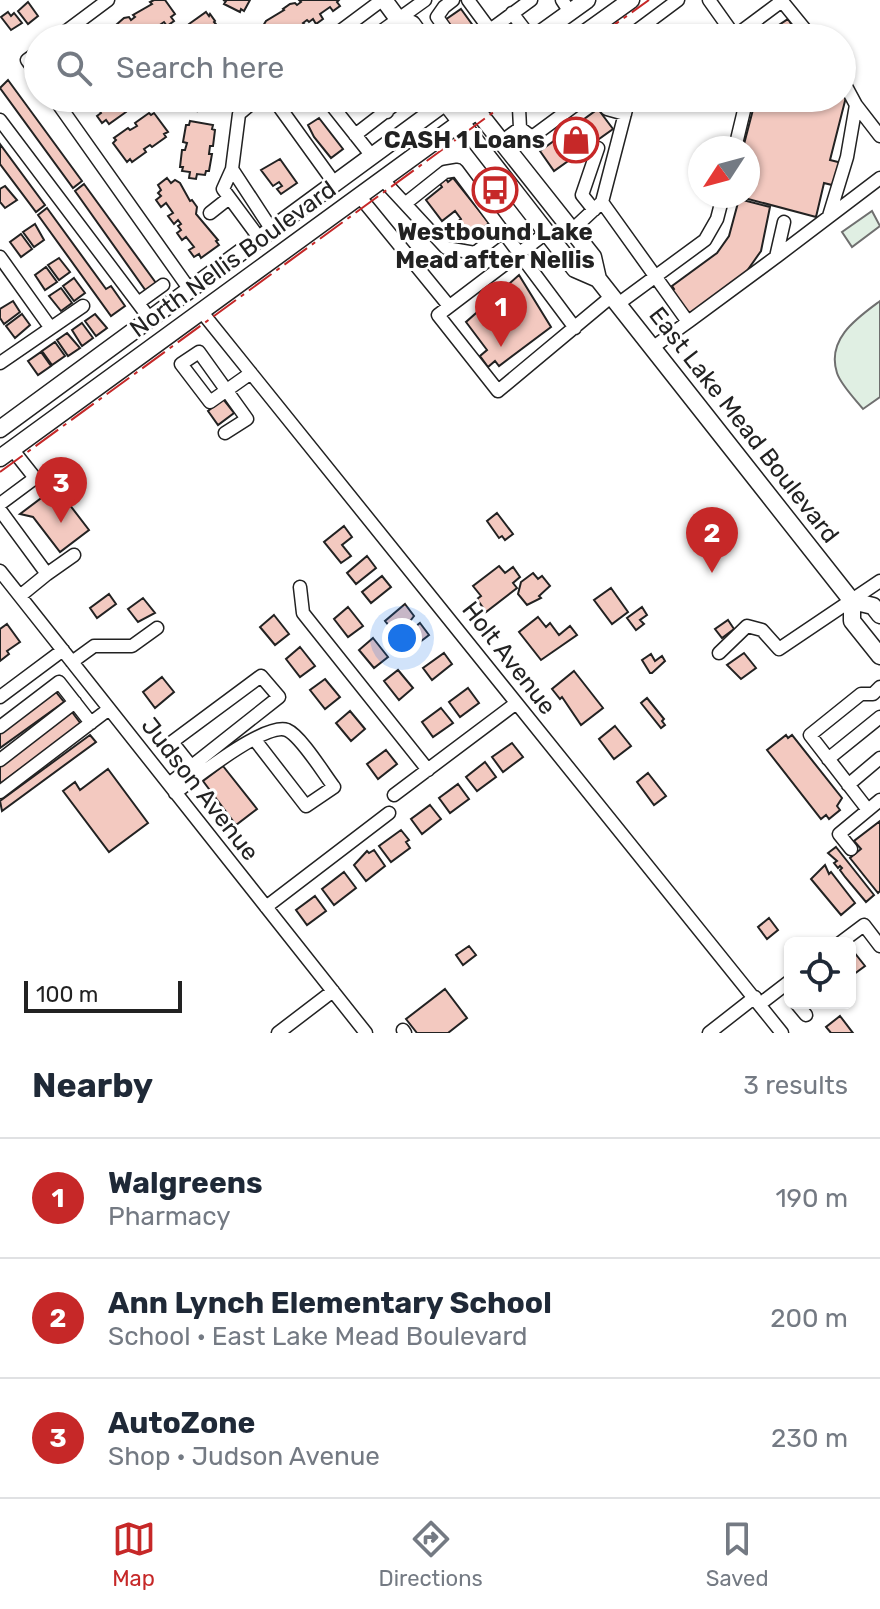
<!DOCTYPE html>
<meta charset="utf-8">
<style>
:root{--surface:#fff;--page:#f6f6f7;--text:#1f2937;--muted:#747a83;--line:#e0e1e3;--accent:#c62828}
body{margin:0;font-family:Rubik,sans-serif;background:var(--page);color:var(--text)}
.controls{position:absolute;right:24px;bottom:24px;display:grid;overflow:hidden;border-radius:12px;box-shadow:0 2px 6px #0004}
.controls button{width:72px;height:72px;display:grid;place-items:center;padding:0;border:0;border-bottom:2px solid var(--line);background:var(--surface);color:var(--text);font:40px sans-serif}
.compass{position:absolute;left:688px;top:136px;width:72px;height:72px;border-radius:50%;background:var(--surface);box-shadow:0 2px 6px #0004;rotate:234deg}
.scale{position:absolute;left:24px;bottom:20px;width:158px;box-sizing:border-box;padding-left:8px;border:4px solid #222;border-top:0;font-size:22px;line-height:28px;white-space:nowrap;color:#222;-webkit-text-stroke:6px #fff;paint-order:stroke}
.you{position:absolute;left:402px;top:638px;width:28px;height:28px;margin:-20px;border:6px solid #fff;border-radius:50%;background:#1a73e8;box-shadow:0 0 0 12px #1a73e833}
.badge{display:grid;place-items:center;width:52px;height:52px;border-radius:50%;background:var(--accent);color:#fff;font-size:26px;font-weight:700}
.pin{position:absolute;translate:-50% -66px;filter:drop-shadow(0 2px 4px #0008)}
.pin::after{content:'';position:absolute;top:42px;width:28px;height:24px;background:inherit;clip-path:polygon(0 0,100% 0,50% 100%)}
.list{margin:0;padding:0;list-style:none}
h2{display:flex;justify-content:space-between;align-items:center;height:104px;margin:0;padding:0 32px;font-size:34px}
h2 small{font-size:26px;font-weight:400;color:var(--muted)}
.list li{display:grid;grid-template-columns:52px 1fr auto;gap:24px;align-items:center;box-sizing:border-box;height:120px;padding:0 32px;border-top:2px solid var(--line)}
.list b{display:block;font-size:30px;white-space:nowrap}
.list p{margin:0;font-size:26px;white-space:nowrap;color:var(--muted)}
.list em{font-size:26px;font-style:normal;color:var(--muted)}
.icon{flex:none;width:44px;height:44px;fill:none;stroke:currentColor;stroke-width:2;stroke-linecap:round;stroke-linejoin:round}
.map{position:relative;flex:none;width:880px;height:1033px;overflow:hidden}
.search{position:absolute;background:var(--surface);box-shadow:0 2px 6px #0004;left:24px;right:24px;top:24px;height:88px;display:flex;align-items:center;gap:20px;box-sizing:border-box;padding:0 28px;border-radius:44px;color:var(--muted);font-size:30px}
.sheet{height:464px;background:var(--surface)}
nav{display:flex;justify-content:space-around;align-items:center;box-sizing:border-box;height:112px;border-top:2px solid var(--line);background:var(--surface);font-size:22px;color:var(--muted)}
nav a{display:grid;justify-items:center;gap:4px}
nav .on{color:var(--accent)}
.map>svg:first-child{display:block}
</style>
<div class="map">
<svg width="880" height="1033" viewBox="0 0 880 1033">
<rect width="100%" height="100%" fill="#fff"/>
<path fill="#e0efe3" stroke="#6f6f6f" stroke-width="2" d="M872,211L880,226L852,247L842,232Z
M880,301V397L863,409C855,399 841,385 837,373C826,339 857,318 880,301Z"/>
<path fill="#f3c9c0" stroke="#222" stroke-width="2" d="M154,0H165L175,14L171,17L174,21L167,26L164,22L154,29L157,33L151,38L147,34L138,38H101L100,36L107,31L108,32L124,18L129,17L131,20L135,17L133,15L152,4L150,2Z
M223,0H250L244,11L241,9L240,12L224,4L226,1Z
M299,0H339L337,2L340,6L333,11L330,7L320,14L323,19L316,24L313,19L309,22L307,20L303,23L307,27L300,32L296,28L286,35L289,38H272L263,26L266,21L284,10L283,9L290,4L295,3L297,5L301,2Z
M28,2L38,16L28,24L18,11Z
M461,9L482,38H458L445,20Z
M8,12L11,16L14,13L22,23L11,30L1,17Z
M206,12L209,16L210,14L215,21L214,22L228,38H199L196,35L192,38L187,31L191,28L189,24Z
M788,19L800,38H767L764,35Z
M8,80L82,181L73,188L0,88Z
M842,96L846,97L830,160L842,163L832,185L824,183L816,217L737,196H748V148H743L756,98Z
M86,98H116L120,100L126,112L109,124L106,120L102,123L97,116L101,113L94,103L89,107L84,99Z
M184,98H209L203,108L199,106L197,111L189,107L192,102Z
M598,109L613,129L554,171L540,151Z
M149,113L151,115L154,113L168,132L164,134L166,137L152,147L150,145L144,149L146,152L132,162L130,159L127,162L113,143L116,140L114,138L128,128L130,130L137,126L135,123Z
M319,118L343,149L331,158L314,137L308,125Z
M190,121L213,125L212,129L215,130L213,146H210L209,154H212L209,171H206L205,175L197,174L196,179L189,178L190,172L182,171L183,167H180L182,150H185L187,143L183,142L186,125H189Z
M0,144L45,205L36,212L0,164Z
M280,159L297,183L281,194L277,189L282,186L279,182L273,186L261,170Z
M167,178L171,183L175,180L180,183L190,201L192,200L197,207L196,214L218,240L216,241L219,245L201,258L199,254L194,257L189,250L194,247L186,237L182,240L177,233L181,230L178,226L181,224L178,220L174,224L168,216L173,213L166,203L161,207L156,200L161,196L158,193L161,190L158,185Z
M453,178L489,223L465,242L452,226L461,219L455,211L442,221L426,200L442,187L440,184L446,179L448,182Z
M84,184L156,283L146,291L75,191Z
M5,186L17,200L5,208L0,202V189Z
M739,199L770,207L761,251L742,278L688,316L670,292L674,289L672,286L717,253L729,236Z
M47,208L106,289L111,286L125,306L111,316L38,215Z
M35,224L44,240L34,247L23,232Z
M21,234L32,249L21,257L10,242Z
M59,258L70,272L59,280L48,265Z
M46,267L57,282L45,290L35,275Z
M519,275L551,327L499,366L495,361L488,367L480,356L487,350L466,322Z
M74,278L85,293L74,301L63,286Z
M61,288L72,303L61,311L49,296Z
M13,301L20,312L4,324L0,318V309Z
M22,314L30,325L15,338L6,326Z
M95,314L107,328L96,336L85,321Z
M82,323L93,338L82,346L72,330Z
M67,333L80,348L68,356L57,340Z
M55,342L65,356L52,365L42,351Z
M41,352L51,366L38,375L28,361Z
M223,399L234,413L218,425L208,411Z
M56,487L89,530L60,552L33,517L20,514Z
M497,513L513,534L505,540L502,536L499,538L487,521Z
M344,526L352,537L342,545L351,556L341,563L324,542Z
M367,556L376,568L356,584L347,573Z
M499,566L505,573L513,567L520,577L513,583L517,588L486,612L477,599L481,596L473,586Z
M533,573L538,579L542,576L550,586L539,596L541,598L527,605L518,594L521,582Z
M382,576L391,587L371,603L362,592Z
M611,588L628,612L612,624L594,600Z
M109,594L116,604L97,618L90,608Z
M143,598L155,613L138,622L128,609Z
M405,604L414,616L407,625L405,623L400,630L399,628L394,632L385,621Z
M348,607L363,626L348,637L334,619Z
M642,607L647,615L640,620L644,624L636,630L627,618Z
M274,615L289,634L275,645L260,627Z
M538,617L546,627L550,623L559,635L570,626L577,635L541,660L519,632Z
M728,620L734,629L722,638L715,629Z
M420,623L429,635L420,642L419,641L409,651L400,639Z
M7,624L20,642L7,651L9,654L0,661V629Z
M373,638L388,657L374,668L359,650Z
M300,647L315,666L300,677L286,659Z
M444,653L452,664L432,680L423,668Z
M744,653L756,668L741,679L727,665Z
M651,654L655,661L662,656L665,661L652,673H650L642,660Z
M398,670L413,688L399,700L384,681Z
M574,671L603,708L581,725L562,697L560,699L552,689Z
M162,677L174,692L155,708L143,692Z
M325,679L340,697L325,709L310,690Z
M468,688L479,703L460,717L449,702Z
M56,692L64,702L0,748V733Z
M647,698L664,719L662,721L665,725L661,728L641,703Z
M441,708L453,723L433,737L422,722Z
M350,711L365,729L351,741L336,723Z
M72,712L81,724L0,784V766Z
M615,726L631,746L614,759L599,739Z
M90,735L96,742L2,811L0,801Z
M786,735L788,738L792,735L842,798L837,806L840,810L829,819L826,815L821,819L767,750Z
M512,743L523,757L503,772L492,757Z
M386,750L397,764L378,779L367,764Z
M485,762L496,777L477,791L466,777Z
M223,766L257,809L236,825L203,781Z
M108,769L148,823L109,852L63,791L75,782L80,790Z
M648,773L666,796L654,805L637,782Z
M458,784L469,799L450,813L439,798Z
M430,805L441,819L422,834L411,819Z
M880,821V891L878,893L850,858L861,849L854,841Z
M401,830L409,840L406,842L410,848L391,862L379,846Z
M836,847L874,895L866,902L845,877L840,870L842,868L840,866L838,868L834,863L837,861L828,853Z
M374,850L385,866L366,881L354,865L367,851L369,853Z
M825,865L829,874L831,872L855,903L841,915L811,879Z
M344,872L356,888L334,905L322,889Z
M315,896L326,911L307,925L296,910Z
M769,918L778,930L767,939L758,927Z
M469,946L476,955L463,965L456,955Z
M850,947L865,966L850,977Z
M445,989L467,1018L448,1033H417L406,1019Z
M840,1016L853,1033H831L826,1027Z"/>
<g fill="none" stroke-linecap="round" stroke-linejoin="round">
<g stroke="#222" stroke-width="15">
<path id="minor" d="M468,0L496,38
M562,0L570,12
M709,0L736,38
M781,0L812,38
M512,13L531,38
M600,22L612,38
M490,30L531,0
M735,36L782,1
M57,38L108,0
M331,38L382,0
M372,38L425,0
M452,38L437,17L444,7L453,0
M627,38L678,0
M38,52L27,60L38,75
M54,98L190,290
M258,98L239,114L232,169L272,230
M288,98L278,105L335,184
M326,98L372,156
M378,98L387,112
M597,98L607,109L625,114
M856,105L880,136
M519,108L533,98
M0,120L150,319
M520,128L532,137L578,103L575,98
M355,135L403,98
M501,142L520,128L519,108L512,98
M735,148L747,98
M232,169L223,189L260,239
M383,180L446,248L475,253L502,232
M360,197L449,306
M602,202L688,322L652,348
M406,203L445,172L457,170L575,328
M594,210L582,195L598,148
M210,213L229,198
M829,216L847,157L856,105L842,79
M571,231L602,202L629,98
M546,233L438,315L498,391L612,296
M0,257L50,327
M776,257L880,178
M138,303L163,285
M618,304L705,240L717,219L723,196
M201,311L782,1033
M688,322L776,257L784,222
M0,363L83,306
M225,433L247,419L199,352L181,364L210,402L251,373
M0,504L35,478L12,449
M0,510L47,574L20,596
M0,571L366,1033
M47,574L74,555
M300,587L303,613L428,770
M719,653L747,626L762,630L779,649L880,581
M72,662L94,646H132L157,628
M0,697L63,650
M0,727L59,682L91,723
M828,759L880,717
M0,760L75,702
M169,784L279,697L261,676L172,742L191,766
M848,785L880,758
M0,792L109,709
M175,793C194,779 265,722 287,730C301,736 324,774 334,787L306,806L255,740
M394,795L515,704
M868,810L810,735L861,694H873L880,687
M851,849L839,834L880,800
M266,907L389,813
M840,943L864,925L880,946
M796,1003L806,1015
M760,1004L790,981
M403,1030L405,1033
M278,1033L333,991
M709,1033L755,997"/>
</g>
<g stroke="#222" stroke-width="19">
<path id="major" d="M384,0L398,19L400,38
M398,19L412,24L422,38
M534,38L587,0
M578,38L631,0
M442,98L575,269L598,279
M467,98L593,257L598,279L852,601L873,606L880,615
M0,429L451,98
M0,458L494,98
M852,601V621L880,656"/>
</g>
<use href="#minor" stroke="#fff" stroke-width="12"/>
<use href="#major" stroke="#fff" stroke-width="16"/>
<path stroke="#c62828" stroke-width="2" stroke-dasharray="28 6 4 6" stroke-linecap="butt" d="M596,38L649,0
M0,472L513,98"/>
</g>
<defs>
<g id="shop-ring" transform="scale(2.3)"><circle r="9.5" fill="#fff" stroke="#c62828" stroke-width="1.5"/><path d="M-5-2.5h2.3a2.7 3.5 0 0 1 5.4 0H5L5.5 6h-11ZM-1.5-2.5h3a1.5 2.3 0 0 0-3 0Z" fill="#c62828"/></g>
<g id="bus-ring" transform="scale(2.3)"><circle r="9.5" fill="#fff" stroke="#c62828" stroke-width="1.5"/><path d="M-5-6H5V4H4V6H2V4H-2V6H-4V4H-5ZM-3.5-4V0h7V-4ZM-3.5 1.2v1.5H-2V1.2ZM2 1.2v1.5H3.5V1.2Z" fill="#c62828"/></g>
</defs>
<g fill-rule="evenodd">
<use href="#shop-ring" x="576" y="140"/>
<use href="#bus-ring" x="495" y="190"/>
</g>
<g text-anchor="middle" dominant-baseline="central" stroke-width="6" stroke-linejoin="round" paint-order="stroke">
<g font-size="24" font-weight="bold" fill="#222" stroke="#fff" text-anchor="end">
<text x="545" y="140">CASH 1 Loans</text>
<text x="495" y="232" text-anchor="middle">Westbound Lake<tspan x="495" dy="28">Mead after Nellis</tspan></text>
</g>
<g font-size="24" fill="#222" stroke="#fff">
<text transform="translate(233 259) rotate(-36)">North Nellis Boulevard</text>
<text transform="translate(744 425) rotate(52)">East Lake Mead Boulevard</text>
<text transform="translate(509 658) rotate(52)">Holt Avenue</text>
<text transform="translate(200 789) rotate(52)">Judson Avenue</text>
</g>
</g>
</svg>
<div class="controls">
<button><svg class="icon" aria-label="locate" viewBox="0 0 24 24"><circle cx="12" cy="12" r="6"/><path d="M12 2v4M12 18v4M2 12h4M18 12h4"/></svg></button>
</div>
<svg class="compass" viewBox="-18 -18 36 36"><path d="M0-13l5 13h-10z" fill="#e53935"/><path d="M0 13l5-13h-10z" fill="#747a83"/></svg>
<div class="scale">100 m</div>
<div class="you"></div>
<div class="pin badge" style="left:501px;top:347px">1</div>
<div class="pin badge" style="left:712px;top:573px">2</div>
<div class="pin badge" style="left:61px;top:523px">3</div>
<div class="search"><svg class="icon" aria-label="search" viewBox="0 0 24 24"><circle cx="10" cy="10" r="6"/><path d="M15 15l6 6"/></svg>Search here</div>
</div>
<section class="sheet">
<h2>Nearby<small>3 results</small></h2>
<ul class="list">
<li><span class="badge">1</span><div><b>Walgreens</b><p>Pharmacy</p></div><em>190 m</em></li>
<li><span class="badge">2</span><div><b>Ann Lynch Elementary School</b><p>School · East Lake Mead Boulevard</p></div><em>200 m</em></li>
<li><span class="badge">3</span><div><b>AutoZone</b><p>Shop · Judson Avenue</p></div><em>230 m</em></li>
</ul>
</section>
<nav>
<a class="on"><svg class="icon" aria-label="map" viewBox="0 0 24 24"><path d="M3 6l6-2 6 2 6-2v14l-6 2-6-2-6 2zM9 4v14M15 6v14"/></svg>Map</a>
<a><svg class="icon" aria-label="directions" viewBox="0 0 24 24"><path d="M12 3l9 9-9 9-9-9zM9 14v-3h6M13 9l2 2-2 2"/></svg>Directions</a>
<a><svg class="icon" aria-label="saved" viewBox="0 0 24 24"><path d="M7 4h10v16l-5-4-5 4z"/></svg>Saved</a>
</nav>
